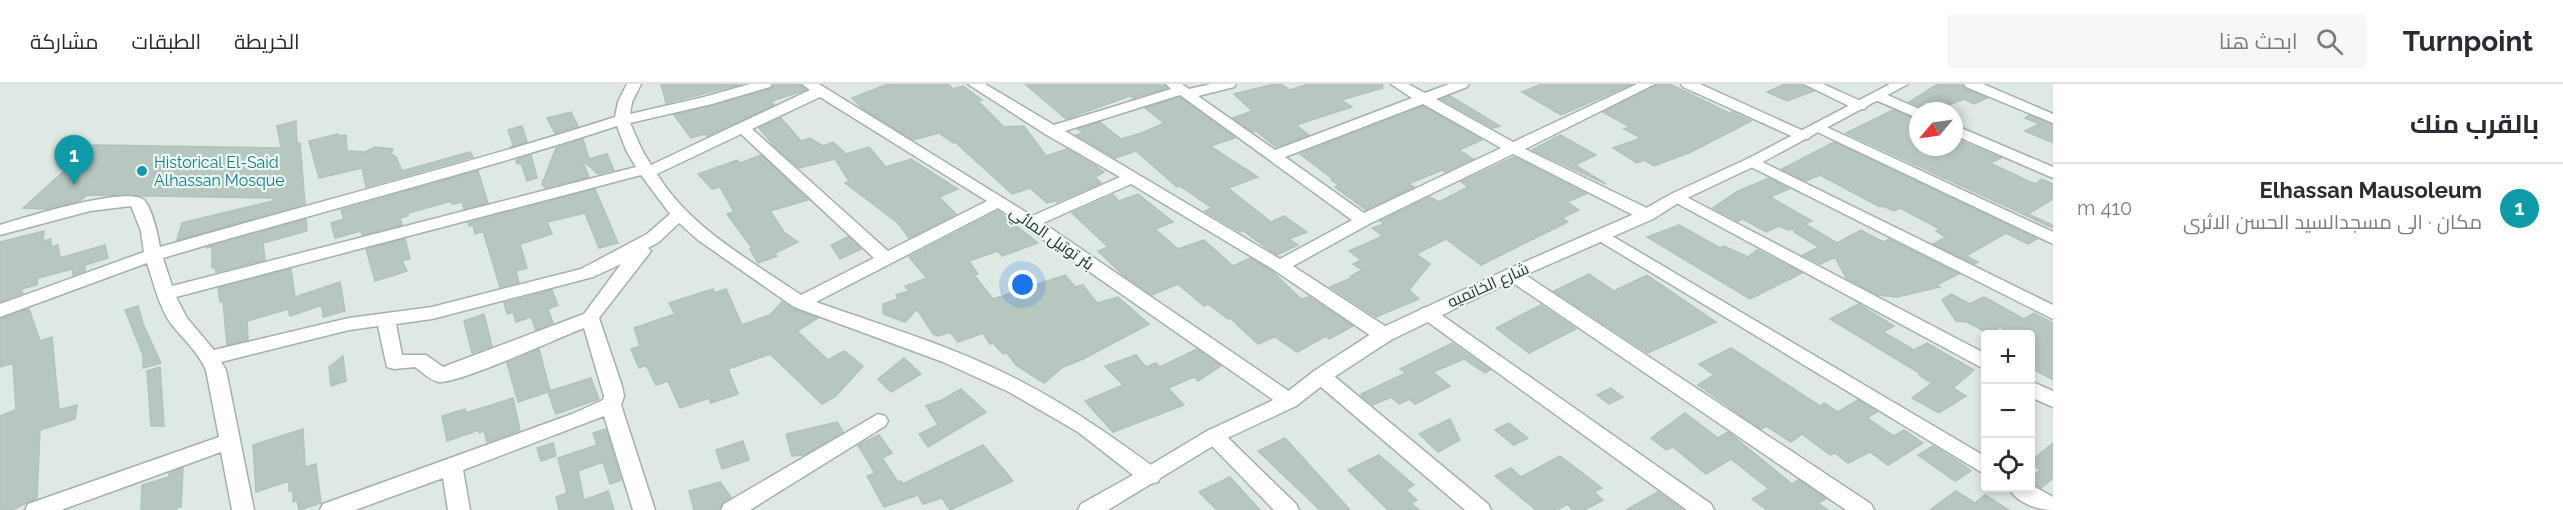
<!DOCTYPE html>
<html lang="ar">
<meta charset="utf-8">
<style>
:root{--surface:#fff;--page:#f7f7f7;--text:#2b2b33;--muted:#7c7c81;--line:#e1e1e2;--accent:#7f4f47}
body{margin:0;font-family:Raleway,Cairo,sans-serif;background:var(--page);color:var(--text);direction:rtl}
.controls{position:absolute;right:18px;bottom:18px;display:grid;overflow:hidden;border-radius:6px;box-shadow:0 3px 9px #0003}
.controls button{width:54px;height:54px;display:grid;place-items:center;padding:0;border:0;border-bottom:2px solid var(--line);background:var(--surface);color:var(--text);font:30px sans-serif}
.compass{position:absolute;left:1909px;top:18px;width:54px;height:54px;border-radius:50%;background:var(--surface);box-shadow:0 3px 9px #0003;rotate:241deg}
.you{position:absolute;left:1023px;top:201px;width:21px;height:21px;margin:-15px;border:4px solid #fff;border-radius:50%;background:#1a73e8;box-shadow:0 0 0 9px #1a73e833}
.badge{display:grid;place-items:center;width:39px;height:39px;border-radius:50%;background:var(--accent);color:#fff;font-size:20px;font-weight:700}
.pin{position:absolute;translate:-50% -50px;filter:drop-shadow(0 2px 3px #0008)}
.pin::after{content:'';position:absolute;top:32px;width:21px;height:18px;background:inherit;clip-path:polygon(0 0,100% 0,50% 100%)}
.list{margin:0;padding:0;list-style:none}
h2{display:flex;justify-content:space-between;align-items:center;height:78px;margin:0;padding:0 24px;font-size:26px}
h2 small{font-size:20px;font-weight:400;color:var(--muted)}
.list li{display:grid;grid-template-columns:39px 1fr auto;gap:18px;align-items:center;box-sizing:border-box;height:90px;padding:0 24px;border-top:2px solid var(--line)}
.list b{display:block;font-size:22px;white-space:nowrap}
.list p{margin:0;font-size:20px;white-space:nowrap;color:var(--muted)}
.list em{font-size:20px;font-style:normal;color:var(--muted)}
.icon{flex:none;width:33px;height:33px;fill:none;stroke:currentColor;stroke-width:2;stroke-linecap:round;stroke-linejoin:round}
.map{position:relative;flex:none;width:2053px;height:426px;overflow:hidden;direction:ltr}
header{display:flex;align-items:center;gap:36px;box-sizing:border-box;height:84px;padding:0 30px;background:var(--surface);border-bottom:2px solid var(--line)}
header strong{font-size:28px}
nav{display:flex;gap:33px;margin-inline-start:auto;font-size:21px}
.search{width:420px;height:54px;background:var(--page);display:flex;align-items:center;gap:15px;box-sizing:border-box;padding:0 21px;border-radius:6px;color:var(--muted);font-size:22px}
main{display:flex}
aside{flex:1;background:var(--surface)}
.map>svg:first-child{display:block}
</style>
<header>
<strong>Turnpoint</strong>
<div class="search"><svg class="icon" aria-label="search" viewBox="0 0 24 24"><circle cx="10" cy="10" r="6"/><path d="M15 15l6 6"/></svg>ابحث هنا</div>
<nav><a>الخريطة</a><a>الطبقات</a><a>مشاركة</a></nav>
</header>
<main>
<aside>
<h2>بالقرب منك<small></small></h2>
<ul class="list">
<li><span class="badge" style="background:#0f9aa8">1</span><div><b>Elhassan Mausoleum</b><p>مكان · الى مسجدالسيد الحسن الاثرى</p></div><em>410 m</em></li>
</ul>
</aside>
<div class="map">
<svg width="2053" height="426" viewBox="0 0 2053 426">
<rect width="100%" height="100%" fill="#dfe9e4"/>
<path fill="#b8c6c0" stroke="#b2c2bb" stroke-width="1.5" d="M661,0H742L666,19Z
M774,0H800L806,6L772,17L774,21L707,52L705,50L691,54L674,31L771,5Z
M888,0H948L953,5L963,2L982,16L978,17L1004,43L1024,42L1046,72L1067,65L1094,81L1104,88L1095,93L1101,99L1057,118L1055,117L1047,119L1030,104L1012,110L955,58L953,59L939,49L913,56L863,25L852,14Z
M1025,0H1163L1167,4L1133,14L1130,12L1066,35Z
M1274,0H1281L1290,6L1308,0H1382L1383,4L1341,16L1352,23L1296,41L1309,51L1276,63L1256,47L1253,48L1233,34L1252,27L1234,10Z
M1542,0H1632L1561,31L1522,8Z
M1657,0H1670L1729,29L1732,28L1751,37L1691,68L1654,82L1644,76L1637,79L1613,64L1641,54L1624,45L1630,43L1603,28Z
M1785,0H1802L1814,7L1787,17L1767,8Z
M1938,0H1962L1965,5L1987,14L1974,20L1964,15L1932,27L1909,18Z
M1450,12L1500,42L1493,44L1441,15Z
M1180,13L1235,54L1210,62L1258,93L1228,104L1271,138L1284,132L1307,148L1289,155L1298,161L1277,171L1243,147L1240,148L1206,128L1205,127L1212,124L1180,102L1177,103L1136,67L1115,74L1076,51L1083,49L1078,45L1100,38L1121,55L1142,49L1164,39L1145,24Z
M1423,22L1482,56L1459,66L1473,75L1445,88L1442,86L1408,100L1414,103L1366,126L1335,103L1339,101L1331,96L1333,95L1300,70Z
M1893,26L1918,35V63H1954V60L1960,57L2001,74L1990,79L2035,100L2042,95L2053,100V115L2028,130L2053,141V144L1846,49Z
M571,28L578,42L555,49L547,34Z
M2029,31L2053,41V59L2025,47L2039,40L2025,34Z
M781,34L801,57L810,54L823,62L833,58L846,70L869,63L886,83L911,75L958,105L939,113L956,130L909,154L898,139L845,99L849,97L835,75L799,84L777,65L759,44Z
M296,37L297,60L300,59L305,120L177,156L182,139L273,117V114L87,111L80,117L46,125L23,124L93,61L281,64L277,42Z
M522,42L527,58L511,63L513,61L508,46Z
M338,50V52L346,51L347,67L365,68L375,63L393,65L391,70L396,73L402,87L470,68L473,73L366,103L362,84L319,94L309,57Z
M1560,51L1596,71L1575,81L1606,100L1532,66Z
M583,55L589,75L607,70L614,86L598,90L582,76L589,93L545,104L542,100L556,64Z
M1834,58L2037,155L2028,160L2006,149L1966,172L1978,178L1975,180L1933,160L1946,153L1936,147L1940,145L1900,124L1894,127L1883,122L1880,123L1820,91L1806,97L1782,85Z
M531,71L537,94L527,97L521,79L517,80L516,76Z
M761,71L808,116L770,127L784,148L798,158L775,169L777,172L758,179L750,165L752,164L727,130L734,128L720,103L712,105L698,90L737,76L740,79Z
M1514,73L1586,110L1567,118L1579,126L1562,134L1568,138L1481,181L1446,155L1416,170L1430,180L1409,206L1419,215L1376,233L1330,203L1354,193L1351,192L1362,186L1353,180L1361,176L1349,167L1383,152L1372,144L1384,140L1380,137L1430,113L1439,118L1468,103L1461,98Z
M478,87L488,119L464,125L462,118L452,120V117L408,129V132L400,134L402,141L362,151L361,147L335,154L331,139L344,135L341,126Z
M1769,94L1789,105L1770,113L1812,137L1805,140L1837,159L1861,146L1883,158L1889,155L1959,190L1936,201L1940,203L1897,213L1878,211L1846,194L1835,173L1820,180L1803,171L1819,163L1794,148L1796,145L1788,146L1779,142L1766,148L1743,135L1738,137L1713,124L1738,107Z
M595,105L618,159L599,164L585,129L547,138L552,150L520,160L527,184L516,187L519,199L500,203L483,147L475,150L473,141L469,142L468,139Z
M1138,110L1173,138L1155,145L1178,165L1204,156L1233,182L1250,174L1272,187L1301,215L1309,213L1353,242L1329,255L1326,252L1297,268L1275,253L1258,260L1230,234L1228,235L1208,220L1204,222L1178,200L1152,211L1123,191L1098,167L1108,163L1072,129L1113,111L1119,117Z
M998,127L1038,159L1002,172L998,167L969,177L978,190L974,191L993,215L1065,191L1075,203L1083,201L1097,219L1118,213L1149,240L1083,275L1063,283L1044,299L1016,281L1007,269L1003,270L993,259L990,260L983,249L958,258L950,248L938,252L933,250L917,225L905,238L883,230V220L898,215L896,211L909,207L905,202L927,194L909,173Z
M306,135L307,147L263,159L265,176L216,188L215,183L212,184V162L206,164Z
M1679,141L1720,164L1724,162L1748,173L1757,166L1802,189L1750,215L1647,153Z
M44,147L43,157L51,155V163L58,161L60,174L105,161L108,174L85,181V187L73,191L72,185L38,194L37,201L21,205L23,209L0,218V158Z
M848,153L861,165L840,175L831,161Z
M405,155L410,175L402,177L407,187L375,197L366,165Z
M291,185L295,213L340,198L345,227L323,233L322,221L290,232L288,225L247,237L248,256L227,261L223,217L220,218L218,204Z
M1589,190L1614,207L1647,191L1716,238L1648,269L1554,207Z
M713,205L715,209L726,205L742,241L770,231L782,218L793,225L818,234L797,247L828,276L844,267L863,282L836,312L822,320L770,270L728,285L738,310L711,319L709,314L680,324L668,297L656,301L646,281L639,284L631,265L640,262L634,244L675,230L669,219Z
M552,206L558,221L548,225L553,239L536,246L531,233L516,238L513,228L507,230L504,219Z
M1951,210L1970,220L1983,213L1986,214L2024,235L2034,229L2053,239V296L2031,284V250H2012L2000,243L1990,250L1967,238L1956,237L1942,216Z
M1858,220L1894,242L1883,248L1914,266L1927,259L1974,286L1953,304L1966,312L1939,329L1912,314L1932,299L1919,291L1921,290L1830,235Z
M1541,221L1576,245L1529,269L1496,244Z
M138,222L143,240L161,279L143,284V271L125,226Z
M29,225L40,257L52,253L59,326L77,321L75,335L40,346L37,414L12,426H0V332L16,326L13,279L0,283V235Z
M484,230L492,262L472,269L464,237Z
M1452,259L1490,286L1485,289L1464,275L1433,288L1450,302L1415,320L1409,315L1399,320L1391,313L1373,321L1362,312L1361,310L1406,289L1400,285Z
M1731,264L1820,322L1824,319L1838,328L1858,316L1877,328L1867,334L1894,352L1904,346L1923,359L1888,381L1870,368L1848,379L1835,369L1830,371L1802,350L1791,358L1766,342L1761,345L1698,301L1714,291L1699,280Z
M539,265L550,307L591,294L599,315L556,330L548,308L518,318L507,279Z
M1197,265L1221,282L1198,297L1194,293L1168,304L1184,321L1113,348L1085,317L1123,301L1105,282L1136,271L1146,283L1156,279L1160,283Z
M343,272L346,297L331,302L329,283Z
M904,274L921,290L891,308L878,295Z
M160,283L164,342H151L147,287Z
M1611,304L1623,313L1609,320L1597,311Z
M961,305L986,328L928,363L919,350L938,341L926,322L942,316Z
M513,314L520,346L487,358L484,347L479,349V346L447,357L442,332L465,325L466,329Z
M1685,329L1718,354L1728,348L1792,400L1798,396L1826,415L1818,419L1828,426H1767L1752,415L1769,405L1731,375L1706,390L1673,363L1666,366L1651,354Z
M1450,335L1460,356L1438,368L1419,350Z
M837,338L843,348L804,371L792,372L786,350Z
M1509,339L1528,354L1514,361L1495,346Z
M303,345L305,383L316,380L321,419L299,426L297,416L293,418V406L289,407V397L256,408L253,361Z
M606,345L621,396L610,400L603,378L578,387L584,416L608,407L614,426H559L556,413L567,409L558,374L597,361L593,349Z
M879,351L892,369L882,374L898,398L901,397L903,400L983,361L1013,397L950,426L942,414L923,420L918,411L884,423L867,392L875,389L858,361Z
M1285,354L1350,426H1320L1258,367Z
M743,357L749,376L722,385L716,366Z
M553,359L556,372L541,377L537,364Z
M2053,359V394L2041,404L2031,398V394L2040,386L2031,380V377Z
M1933,362L1962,380L1971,387L1955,397L1918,371Z
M1379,371L1414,401L1406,406L1417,416L1411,419L1419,426H1388L1348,386Z
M1560,372L1602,404L1594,408L1603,416L1584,426H1573L1567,420L1557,426H1536L1495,392L1511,384L1521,393Z
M183,384L181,423H177V426H141L142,401L169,393V389Z
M1230,393L1260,426H1217L1199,408Z
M720,398L731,413L723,418L719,426H694L689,407Z
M1956,407L1975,419L1985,411L2009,426H1930Z
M1658,408L1683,426H1626Z"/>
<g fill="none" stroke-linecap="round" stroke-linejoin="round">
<g stroke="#a3b0ab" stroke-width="3">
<path id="minor" d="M627,0H641L632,18L630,30L704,13L750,0H772L770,3L712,20L630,39L642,66L651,81L810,6L802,0H819L1032,132L1120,93L1045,50L968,0H985L1054,41L1171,5L1166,0H1182L1189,5L1211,0H1236L1234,3L1198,12L1275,66L1412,14L1391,0H1408L1425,9L1449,0H1469L1467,3L1436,15L1513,58L1637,0H1655L1525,65L1653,127L1655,131L1647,136L1641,135L1513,70L1369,140L1293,182L1391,246L1393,251L1391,256L1384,257L1377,256L1274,186L1131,100L1043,139L1296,312L1299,317L1296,322L1289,324L1282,322L998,124L816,218C886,243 959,264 1024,299C1072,324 1114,354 1158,386L1161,392L1158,398L1150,400L1142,398L1078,348L1009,308L943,278L794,223L698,156L679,139L659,158L648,164L651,167L648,171L599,234L622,302L624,312L621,321L655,426H633L604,332L463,386L470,426H448L443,394L355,426H320L323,420L572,330L603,316L604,312L584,244C557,254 462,299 439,298C431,297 422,288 415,283L394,285L387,283L378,242L349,246L221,278L226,286L254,426H232L221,368L61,426H25L28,420L219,353L206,286C198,268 184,256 172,241C159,224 154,199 147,179L0,233V220L144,168L141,147L131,122L90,127L0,151V141C22,134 128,101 144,116C152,124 158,152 160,163C312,119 465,81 615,33L618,18ZM1180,11L1352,136L1280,175L1065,47ZM820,13L987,117L888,167L752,45ZM1423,20L1501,64L1364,129L1285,73ZM617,42L626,66L636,83L172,202L163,174C314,129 467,91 617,42ZM741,50L874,174L801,211C750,176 690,144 657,90ZM641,91L670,130L647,150L581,185L432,223L349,234L214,266L187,234L176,213ZM621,180L584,230L443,283L426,271H402L396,240L432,235L593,193Z
M1681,0H1700L1808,49L1811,52L1808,55H1798L1683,3Z
M1804,0H1823L1865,19L1867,22L1865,25H1855Z
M1964,0H1983L2053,30V39L1966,3Z
M1878,8L1883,9L1924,27H1918V33L1913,32L1873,15L1871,12Z
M1818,39L2053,148V160L1813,46L1811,43L1813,40Z
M1954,41L2053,83V94L1954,51Z
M1752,73L2053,221V235L1747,81L1744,78L1747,75Z
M1677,108L1986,270V286L1671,116L1669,113Z
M1602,146L1986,373V391L1596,155L1594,151L1596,147Z
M1512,184L1518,186L1871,420L1874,426H1846L1506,194L1503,190L1506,186Z
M1427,223L1433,225L1711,420L1714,426H1687L1421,233L1418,229L1421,225Z
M1321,285L1328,287L1488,420L1491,426H1465L1314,297L1311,292L1314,287Z
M2030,297L2053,307V323L2030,313Z
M878,330L885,332L888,337L885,342L750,426H721L724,420Z
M1214,344L1221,347L1296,420L1299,426H1274L1207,357L1204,352L1207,347Z
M2030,400L2053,413V426C2037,426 2017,419 2009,404H2030Z"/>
</g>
<g stroke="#a3b0ab" stroke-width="3">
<path id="tertiary" d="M1890,0H1908L1757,81L1683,116L1653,135L1518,194L1391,256L1328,297L1296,322L1221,357L1108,426H1078L1081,420L1142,386L1207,347L1282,312L1314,287L1377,246L1506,186L1641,127L1671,110L1747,75Z"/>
</g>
<use href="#minor" fill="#fff" fill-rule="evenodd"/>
<use href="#tertiary" fill="#fff" fill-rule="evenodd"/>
</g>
<circle fill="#0f9aa8" stroke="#eff6f2" stroke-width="2" cx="142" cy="87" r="6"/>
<g text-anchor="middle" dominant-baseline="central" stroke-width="4.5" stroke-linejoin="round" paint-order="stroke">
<g font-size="16" fill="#0d838f" stroke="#eff6f2" text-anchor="start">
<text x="154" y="78">Historical El-Said<tspan x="154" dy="18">Alhassan Mosque</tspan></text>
</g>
<g font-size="16" fill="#223831" stroke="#eff6f2">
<text transform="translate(1052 154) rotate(35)">بئر توتيل المائي</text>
<text transform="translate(1488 201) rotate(-24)">شارع الخاتميه</text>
</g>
</g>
</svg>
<div class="controls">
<button>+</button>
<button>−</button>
<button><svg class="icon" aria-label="locate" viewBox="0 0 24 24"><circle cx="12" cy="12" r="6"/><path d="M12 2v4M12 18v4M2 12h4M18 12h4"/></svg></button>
</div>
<svg class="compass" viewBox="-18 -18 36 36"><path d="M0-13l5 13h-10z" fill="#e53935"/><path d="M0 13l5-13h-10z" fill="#7c7c81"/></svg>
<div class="you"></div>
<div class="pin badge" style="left:74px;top:101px;background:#0f9aa8">1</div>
</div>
</main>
